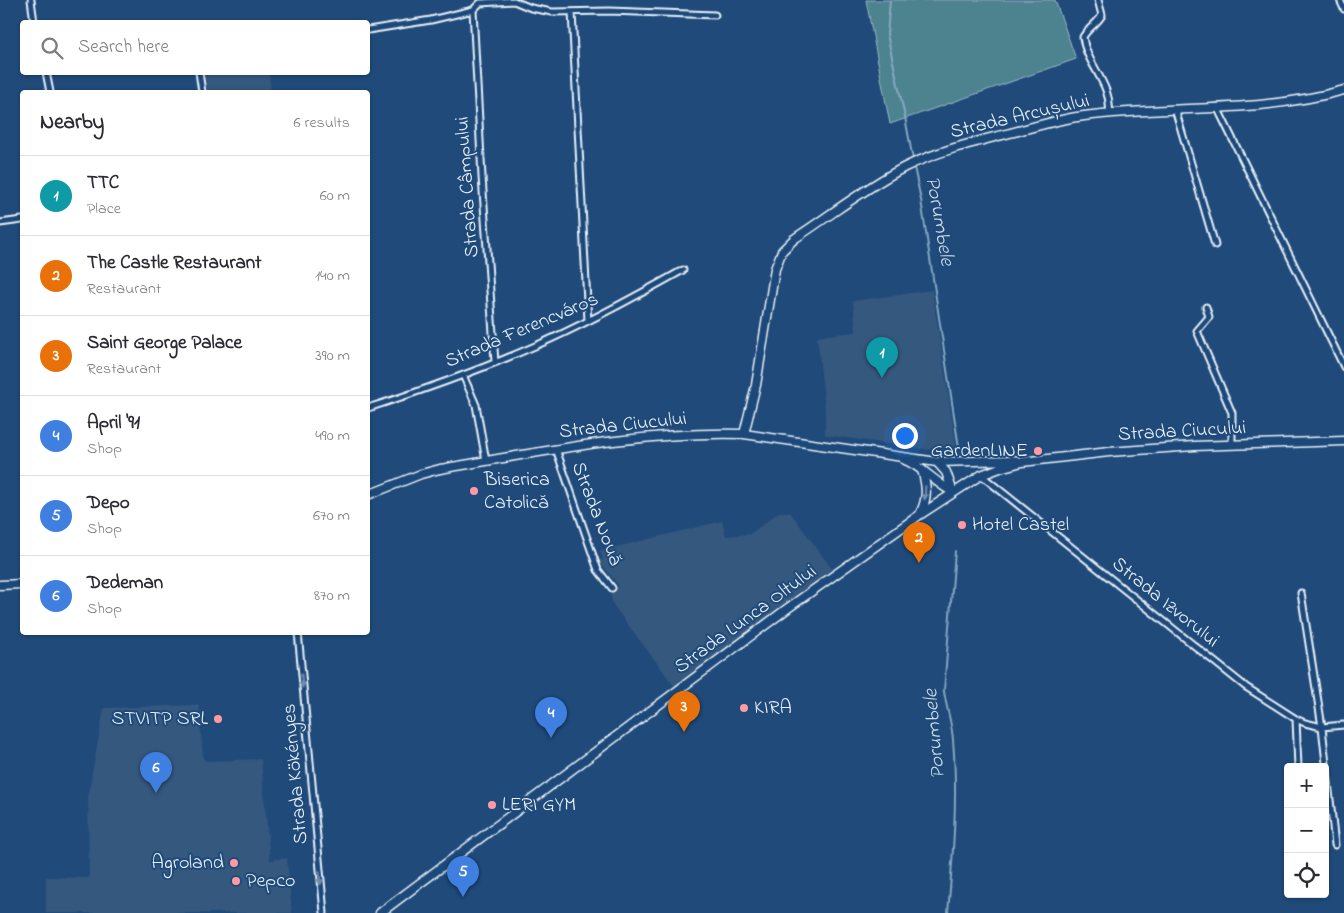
<!DOCTYPE html>
<meta charset="utf-8">
<style>
:root{--surface:#fff;--page:#f7f7f7;--text:#2b2b33;--muted:#7c7c81;--line:#e1e1e2;--accent:#8a5d65}
body{margin:0;font-family:"Indie Flower",sans-serif;background:var(--page);color:var(--text)}
.controls{position:absolute;right:15px;bottom:15px;display:grid;overflow:hidden;border-radius:5px;box-shadow:0 1px 4px #0004}
.controls button{width:45px;height:45px;display:grid;place-items:center;padding:0;border:0;border-bottom:1px solid var(--line);background:var(--surface);color:var(--text);font:25px sans-serif}
.you{position:absolute;left:904px;top:435px;width:18px;height:18px;margin:-12px;border:4px solid #fff;border-radius:50%;background:#1a73e8;box-shadow:0 0 0 8px #1a73e833}
.badge{display:grid;place-items:center;width:32px;height:32px;border-radius:50%;background:var(--accent);color:#fff;font-size:16px;font-weight:700}
.pin{position:absolute;translate:-50% -41px;filter:drop-shadow(0 1px 2px #0008)}
.pin::after{content:'';position:absolute;top:26px;width:18px;height:15px;background:inherit;clip-path:polygon(0 0,100% 0,50% 100%)}
.list{margin:0;padding:0;list-style:none}
h2{display:flex;justify-content:space-between;align-items:center;height:65px;margin:0;padding:0 20px;font-size:21px}
h2 small{font-size:16px;font-weight:400;color:var(--muted)}
.list li{display:grid;grid-template-columns:32px 1fr auto;gap:15px;align-items:center;box-sizing:border-box;height:80px;padding:0 20px;border-top:1px solid var(--line)}
.list b{display:block;font-size:19px;white-space:nowrap}
.list p{margin:0;font-size:16px;white-space:nowrap;color:var(--muted)}
.list em{font-size:16px;font-style:normal;color:var(--muted)}
.icon{flex:none;width:28px;height:28px;fill:none;stroke:currentColor;stroke-width:2;stroke-linecap:round;stroke-linejoin:round}
.map{position:relative;flex:none;width:1344px;height:913px;overflow:hidden}
.search{position:absolute;background:var(--surface);box-shadow:0 1px 4px #0004;left:20px;top:20px;width:350px;height:55px;display:flex;align-items:center;gap:12px;box-sizing:border-box;padding:0 18px;border-radius:5px;color:var(--muted);font-size:19px}
.panel{position:absolute;background:var(--surface);box-shadow:0 1px 4px #0004;left:20px;top:90px;width:350px;height:545px;border-radius:5px}
.map>svg:first-child{display:block}
</style>
<div class="map">
<svg width="1344" height="913" viewBox="0 0 1344 913">
<rect width="100%" height="100%" fill="#1f4a7a"/>
<filter id="ink" filterUnits="userSpaceOnUse"><feTurbulence type="fractalNoise" baseFrequency=".02" numOctaves="2"/><feDisplacementMap in="SourceGraphic" scale="10" xChannelSelector="R" yChannelSelector="G"/><feConvolveMatrix kernelMatrix="1 2 1 2 8 2 1 2 1" color-interpolation-filters="sRGB"/></filter>
<g filter="url(#ink)">
<path fill="#35587e" d="M205,73H269L271,92H207Z
M932,290L957,451L952,453L825,435V410L817,336L856,332L853,301Z
M779,512H790L833,570L784,603L675,687L613,605L610,592L619,586L599,561L603,559L600,551L722,521L726,536L750,534Z
M199,705L203,758L206,761L261,759L270,860L287,858L292,913H46V877L89,878L88,795L104,708Z"/>
<path fill="#4e828f" stroke="#9bbac4" d="M866,0H1055L1076,59L890,124Z"/>
<g fill="none" stroke-linecap="round" stroke-linejoin="round">
<path stroke="#84a8c1" stroke-width="2" d="M890,0L887,34L905,117L913,160
M914,167L921,200L959,448
M948,913C953,855 958,797 953,740C952,723 946,707 944,691L955,551"/>
<g stroke="#e8f1f8" stroke-width="9">
<path id="minor" d="M31,0L34,22
M1098,0L1102,15C1097,24 1088,28 1083,37C1086,65 1113,84 1109,114
M1340,0L1344,9
M473,10L482,177L495,362
M572,12L588,321
M368,30L431,20L473,10L480,3L514,1L531,8L552,12L610,11L715,15
M46,72L50,92
M199,72L202,92
M1217,107L1344,367
M1175,109L1215,245
M0,223L22,220
M1206,307L1209,317L1197,331L1232,413V445
M463,375L476,405L486,461
M368,408C424,390 480,370 535,346C586,324 635,297 683,270
M556,449L598,570L612,588
M981,475L1246,687L1296,719L1305,723L1322,727L1344,725
M1301,593L1322,727L1335,845
M298,632L324,913
M1296,719L1298,767"/>
</g>
<g stroke="#e8f1f8" stroke-width="11">
<path id="secondary" d="M744,434L756,385L775,269L782,251L794,239C831,215 866,187 905,167C938,151 975,142 1010,133C1034,127 1059,119 1084,116C1170,105 1260,114 1344,90
M903,459C922,466 935,483 953,492
M368,495L421,474L440,469C541,452 641,431 744,434L937,462L946,472L953,492
M0,585L22,584"/>
</g>
<g stroke="#e8f1f8" stroke-width="11">
<path id="primary" d="M937,462L1012,460L1018,461
M920,514C928,498 927,487 922,470
M380,913L788,608L918,516L981,475L1000,468L1022,462L1109,452L1194,446L1344,441"/>
</g>
<use href="#minor" stroke="#1f4a7a" stroke-width="5"/>
<use href="#secondary" stroke="#1f4a7a" stroke-width="8"/>
<use href="#primary" stroke="#1f4a7a" stroke-width="8"/>
</g>
<defs><path id="oneway-solid" d="M-6-.8H1V-3.2L6.5 0L1 3.2V.8H-6Z" transform="scale(1.25)"/></defs>
<g fill="#6f8dac">
<use href="#oneway-solid" transform="translate(925 493) rotate(93)"/>
<use href="#oneway-solid" transform="translate(302 681) rotate(85)"/>
<use href="#oneway-solid" transform="translate(320 878) rotate(85)"/>
</g>
</g>
<g fill="#ff9aa2" stroke="#1f4a7a" stroke-width="2">
<circle cx="1038" cy="451" r="5"/>
<circle cx="474" cy="491" r="5"/>
<circle cx="962" cy="525" r="5"/>
<circle cx="744" cy="708" r="5"/>
<circle cx="218" cy="719" r="5"/>
<circle cx="492" cy="805" r="5"/>
<circle cx="234" cy="863" r="5"/>
<circle cx="236" cy="881" r="5"/>
</g>
<g text-anchor="middle" dominant-baseline="central" stroke-width="4" stroke-linejoin="round" paint-order="stroke">
<g font-size="20" fill="#e8f1f8" stroke="#1f4a7a">
<text transform="translate(1020 117) rotate(-13)">Strada Arcușului</text>
<text transform="translate(468 187) rotate(-94)">Strada Câmpului</text>
<text transform="translate(522 331) rotate(-23)">Strada Ferencváros</text>
<text transform="translate(623 426) rotate(-6)">Strada Ciucului</text>
<text transform="translate(1182 432) rotate(-3)">Strada Ciucului</text>
<text transform="translate(596 514) rotate(69)">Strada Nouă</text>
<text transform="translate(1165 603) rotate(39)">Strada Izvorului</text>
<text transform="translate(746 620) rotate(-36)">Strada Lunca Oltului</text>
<text transform="translate(296 774) rotate(-95)">Strada Kökényes</text>
</g>
<g font-size="20" fill="#e8f1f8" stroke="#1f4a7a" text-anchor="start">
<text x="1028" y="451" text-anchor="end">GardenLINE</text>
<text x="484" y="480">Biserica<tspan x="484" dy="23">Catolică</tspan></text>
<text x="972" y="525">Hotel Castel</text>
<text x="754" y="708">KIRA</text>
<text x="208" y="719" text-anchor="end">STVITP SRL</text>
<text x="502" y="805">LERI GYM</text>
<text x="224" y="863" text-anchor="end">Agroland</text>
<text x="246" y="881">Pepco</text>
</g>
<g font-size="21" font-style="italic" fill="#cfdfea" stroke="#1f4a7a">
<text transform="translate(939 221) rotate(80)">Porumbele</text>
<text transform="translate(935 734) rotate(-95)">Porumbele</text>
</g>
</g>
</svg>
<div class="controls">
<button>+</button>
<button>−</button>
<button><svg class="icon" aria-label="locate" viewBox="0 0 24 24"><circle cx="12" cy="12" r="6"/><path d="M12 2v4M12 18v4M2 12h4M18 12h4"/></svg></button>
</div>
<div class="you"></div>
<div class="pin badge" style="left:882px;top:378px;background:#0f9aa8">1</div>
<div class="pin badge" style="left:919px;top:563px;background:#e8710a">2</div>
<div class="pin badge" style="left:684px;top:732px;background:#e8710a">3</div>
<div class="pin badge" style="left:551px;top:738px;background:#3f7fe0">4</div>
<div class="pin badge" style="left:463px;top:897px;background:#3f7fe0">5</div>
<div class="pin badge" style="left:156px;top:793px;background:#3f7fe0">6</div>
<div class="search"><svg class="icon" aria-label="search" viewBox="0 0 24 24"><circle cx="10" cy="10" r="6"/><path d="M15 15l6 6"/></svg>Search here</div>
<section class="panel">
<h2>Nearby<small>6 results</small></h2>
<ul class="list">
<li><span class="badge" style="background:#0f9aa8">1</span><div><b>TTC</b><p>Place</p></div><em>60 m</em></li>
<li><span class="badge" style="background:#e8710a">2</span><div><b>The Castle Restaurant</b><p>Restaurant</p></div><em>140 m</em></li>
<li><span class="badge" style="background:#e8710a">3</span><div><b>Saint George Palace</b><p>Restaurant</p></div><em>390 m</em></li>
<li><span class="badge" style="background:#3f7fe0">4</span><div><b>April '91</b><p>Shop</p></div><em>490 m</em></li>
<li><span class="badge" style="background:#3f7fe0">5</span><div><b>Depo</b><p>Shop</p></div><em>670 m</em></li>
<li><span class="badge" style="background:#3f7fe0">6</span><div><b>Dedeman</b><p>Shop</p></div><em>870 m</em></li>
</ul>
</section>
</div>
